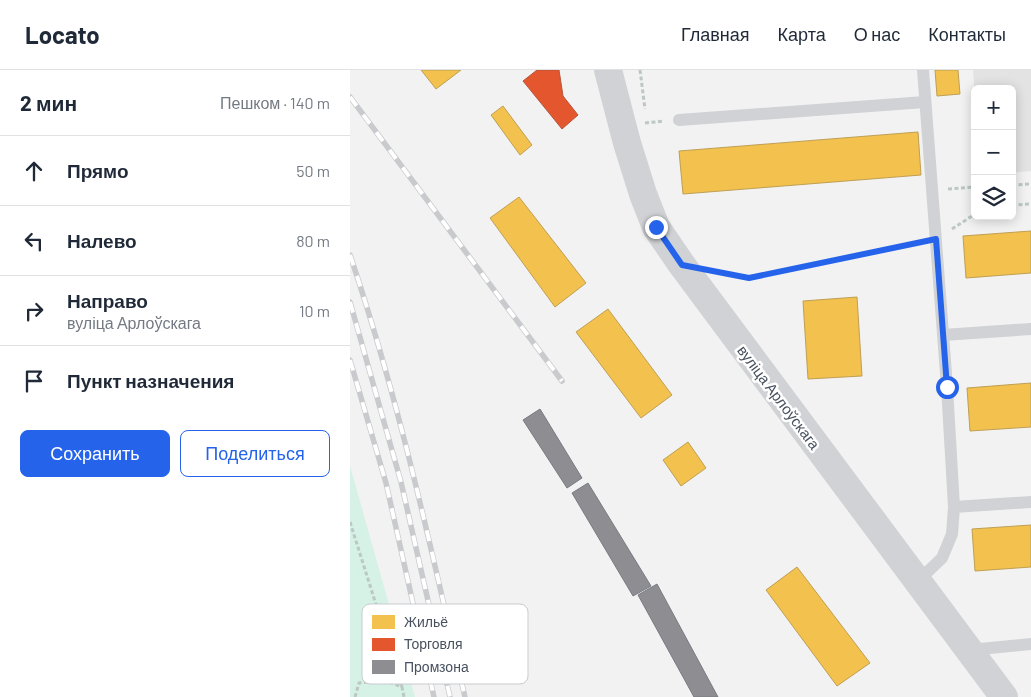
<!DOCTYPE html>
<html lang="ru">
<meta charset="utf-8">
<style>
:root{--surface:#fff;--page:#f2f2f3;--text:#1f2937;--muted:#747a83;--line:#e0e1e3;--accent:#2563eb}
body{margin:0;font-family:Barlow,sans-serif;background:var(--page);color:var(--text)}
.controls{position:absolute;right:15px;top:15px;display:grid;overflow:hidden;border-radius:8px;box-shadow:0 2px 12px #0003}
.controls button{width:45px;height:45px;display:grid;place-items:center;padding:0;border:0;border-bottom:1px solid var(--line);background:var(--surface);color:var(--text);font:25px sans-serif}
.stop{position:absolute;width:15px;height:15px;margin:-11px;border:4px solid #2563eb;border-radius:50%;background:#fff}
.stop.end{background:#2563eb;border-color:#fff;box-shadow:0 1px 5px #0008}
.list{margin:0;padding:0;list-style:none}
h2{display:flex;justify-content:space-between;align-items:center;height:65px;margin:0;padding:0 20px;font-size:21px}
h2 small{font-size:16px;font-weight:400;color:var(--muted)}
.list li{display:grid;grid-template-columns:32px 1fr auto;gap:15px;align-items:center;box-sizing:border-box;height:70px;padding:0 20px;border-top:1px solid var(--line)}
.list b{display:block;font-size:19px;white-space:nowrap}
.list p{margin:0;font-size:16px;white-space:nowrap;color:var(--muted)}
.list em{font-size:16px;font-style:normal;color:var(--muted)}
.actions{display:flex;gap:10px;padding:15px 20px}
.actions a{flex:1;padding:11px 0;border:1px solid var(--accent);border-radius:8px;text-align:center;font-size:18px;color:var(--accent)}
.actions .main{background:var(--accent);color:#fff}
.icon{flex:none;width:28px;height:28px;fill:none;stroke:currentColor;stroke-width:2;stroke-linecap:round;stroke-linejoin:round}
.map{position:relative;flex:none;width:681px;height:627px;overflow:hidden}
header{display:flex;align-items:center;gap:30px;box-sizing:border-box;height:70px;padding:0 25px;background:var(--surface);border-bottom:1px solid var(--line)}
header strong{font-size:24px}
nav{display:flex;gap:28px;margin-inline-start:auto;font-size:18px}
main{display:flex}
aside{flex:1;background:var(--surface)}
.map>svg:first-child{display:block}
</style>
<header>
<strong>Locato</strong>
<nav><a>Главная</a><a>Карта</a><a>О нас</a><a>Контакты</a></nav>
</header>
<main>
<aside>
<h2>2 мин<small>Пешком · 140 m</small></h2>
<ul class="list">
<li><svg class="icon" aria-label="ahead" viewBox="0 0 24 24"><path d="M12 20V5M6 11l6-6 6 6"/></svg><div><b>Прямо</b></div><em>50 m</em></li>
<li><svg class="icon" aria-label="left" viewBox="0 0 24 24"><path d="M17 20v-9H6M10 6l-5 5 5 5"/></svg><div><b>Налево</b></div><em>80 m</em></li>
<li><svg class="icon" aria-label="right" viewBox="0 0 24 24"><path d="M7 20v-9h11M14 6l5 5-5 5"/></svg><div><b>Направо</b><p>вуліца Арлоўскага</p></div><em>10 m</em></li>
<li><svg class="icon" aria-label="arrive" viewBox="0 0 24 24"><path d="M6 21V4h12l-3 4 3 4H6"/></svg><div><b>Пункт назначения</b></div></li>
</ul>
<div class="actions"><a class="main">Сохранить</a><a>Поделиться</a></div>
</aside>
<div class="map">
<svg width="681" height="627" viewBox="0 0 681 627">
<rect width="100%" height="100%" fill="#f2f2f2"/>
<path fill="#e4e3e4" d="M623,0H681V101L662,103V19H625V27Z"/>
<path fill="#d6f1e5" d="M0,396L65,627H0Z"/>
<path fill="#f2c14e" stroke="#bf9f53" d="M71,0H111L86,19Z
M585,0H608L610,24L587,26Z
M153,36L182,75L170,85L141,45Z
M568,62L571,105L333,124L329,81Z
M169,127L236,213L205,237L140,148Z
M681,161V203L616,208L613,166Z
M507,227L512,306L458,309L453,231Z
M258,239L322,325L291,348L226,262Z
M681,313V357L620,361L617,318Z
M338,372L356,398L331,416L313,390Z
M681,455V497L625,501L622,459Z
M447,497L520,593L487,616L416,520Z"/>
<path fill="#e4572e" stroke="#b5553d" d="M187,0H209L213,26L228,45L212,59L173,11Z"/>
<path fill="#8d8d92" stroke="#787b83" d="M190,339L232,408L217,418L173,350Z
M238,413L301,516L283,526L222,423Z
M307,514L368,627H344L288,525Z"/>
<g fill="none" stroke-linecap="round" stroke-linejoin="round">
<path stroke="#bbc8c6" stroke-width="3" stroke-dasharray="4 2.5" stroke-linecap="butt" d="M290,0L295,39
M295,53L314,51
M662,115L681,114
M598,119L625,117
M662,135L681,134
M602,159L625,144
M367,202L399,208L569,172
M0,452L52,617
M5,627L9,613L33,610L52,617L54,627"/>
<path stroke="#d0d2d5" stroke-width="12" d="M329,50L575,32
M593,265L681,259
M604,437L681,432
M567,512L592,488L602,464L604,437L597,317L573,0
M620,580L681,574"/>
<path stroke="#d0d2d5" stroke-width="28" d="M258,0L277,73L293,124L306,157L332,195L654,627"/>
<g stroke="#c9cacd" stroke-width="5.5">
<path id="rail" d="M0,27L212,311
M0,185C49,330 81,478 115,627
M0,232L51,412L100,627
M0,290L36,413L84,627"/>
</g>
<use href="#rail" stroke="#fff" stroke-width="4" stroke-dasharray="11" stroke-linecap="butt"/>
</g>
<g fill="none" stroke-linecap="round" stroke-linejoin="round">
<path stroke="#2563eb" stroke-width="6" d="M306,157L332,195L399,208L586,169L597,317"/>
</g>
<g text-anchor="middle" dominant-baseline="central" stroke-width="5" stroke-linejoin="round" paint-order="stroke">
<g font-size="15" fill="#48515f" stroke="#fff">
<text transform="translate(429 327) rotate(53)">вуліца Арлоўскага</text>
</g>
</g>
<rect x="12" y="534" width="166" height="80" rx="8" fill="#fff" stroke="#c8cbcf" stroke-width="1"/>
<rect x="22" y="545" width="23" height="14" fill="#f2c14e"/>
<rect x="22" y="568" width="23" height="13" fill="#e4572e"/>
<rect x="22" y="590" width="23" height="14" fill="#8d8d92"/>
<g font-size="14" fill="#48515f">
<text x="54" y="557">Жильё</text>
<text x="54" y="579">Торговля</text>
<text x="54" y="602">Промзона</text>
</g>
</svg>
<div class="controls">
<button>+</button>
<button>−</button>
<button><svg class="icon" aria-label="layers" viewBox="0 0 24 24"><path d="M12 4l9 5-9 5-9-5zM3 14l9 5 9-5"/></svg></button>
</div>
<div class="stop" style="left:597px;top:317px"></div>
<div class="stop end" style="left:306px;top:157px"></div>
</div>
</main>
